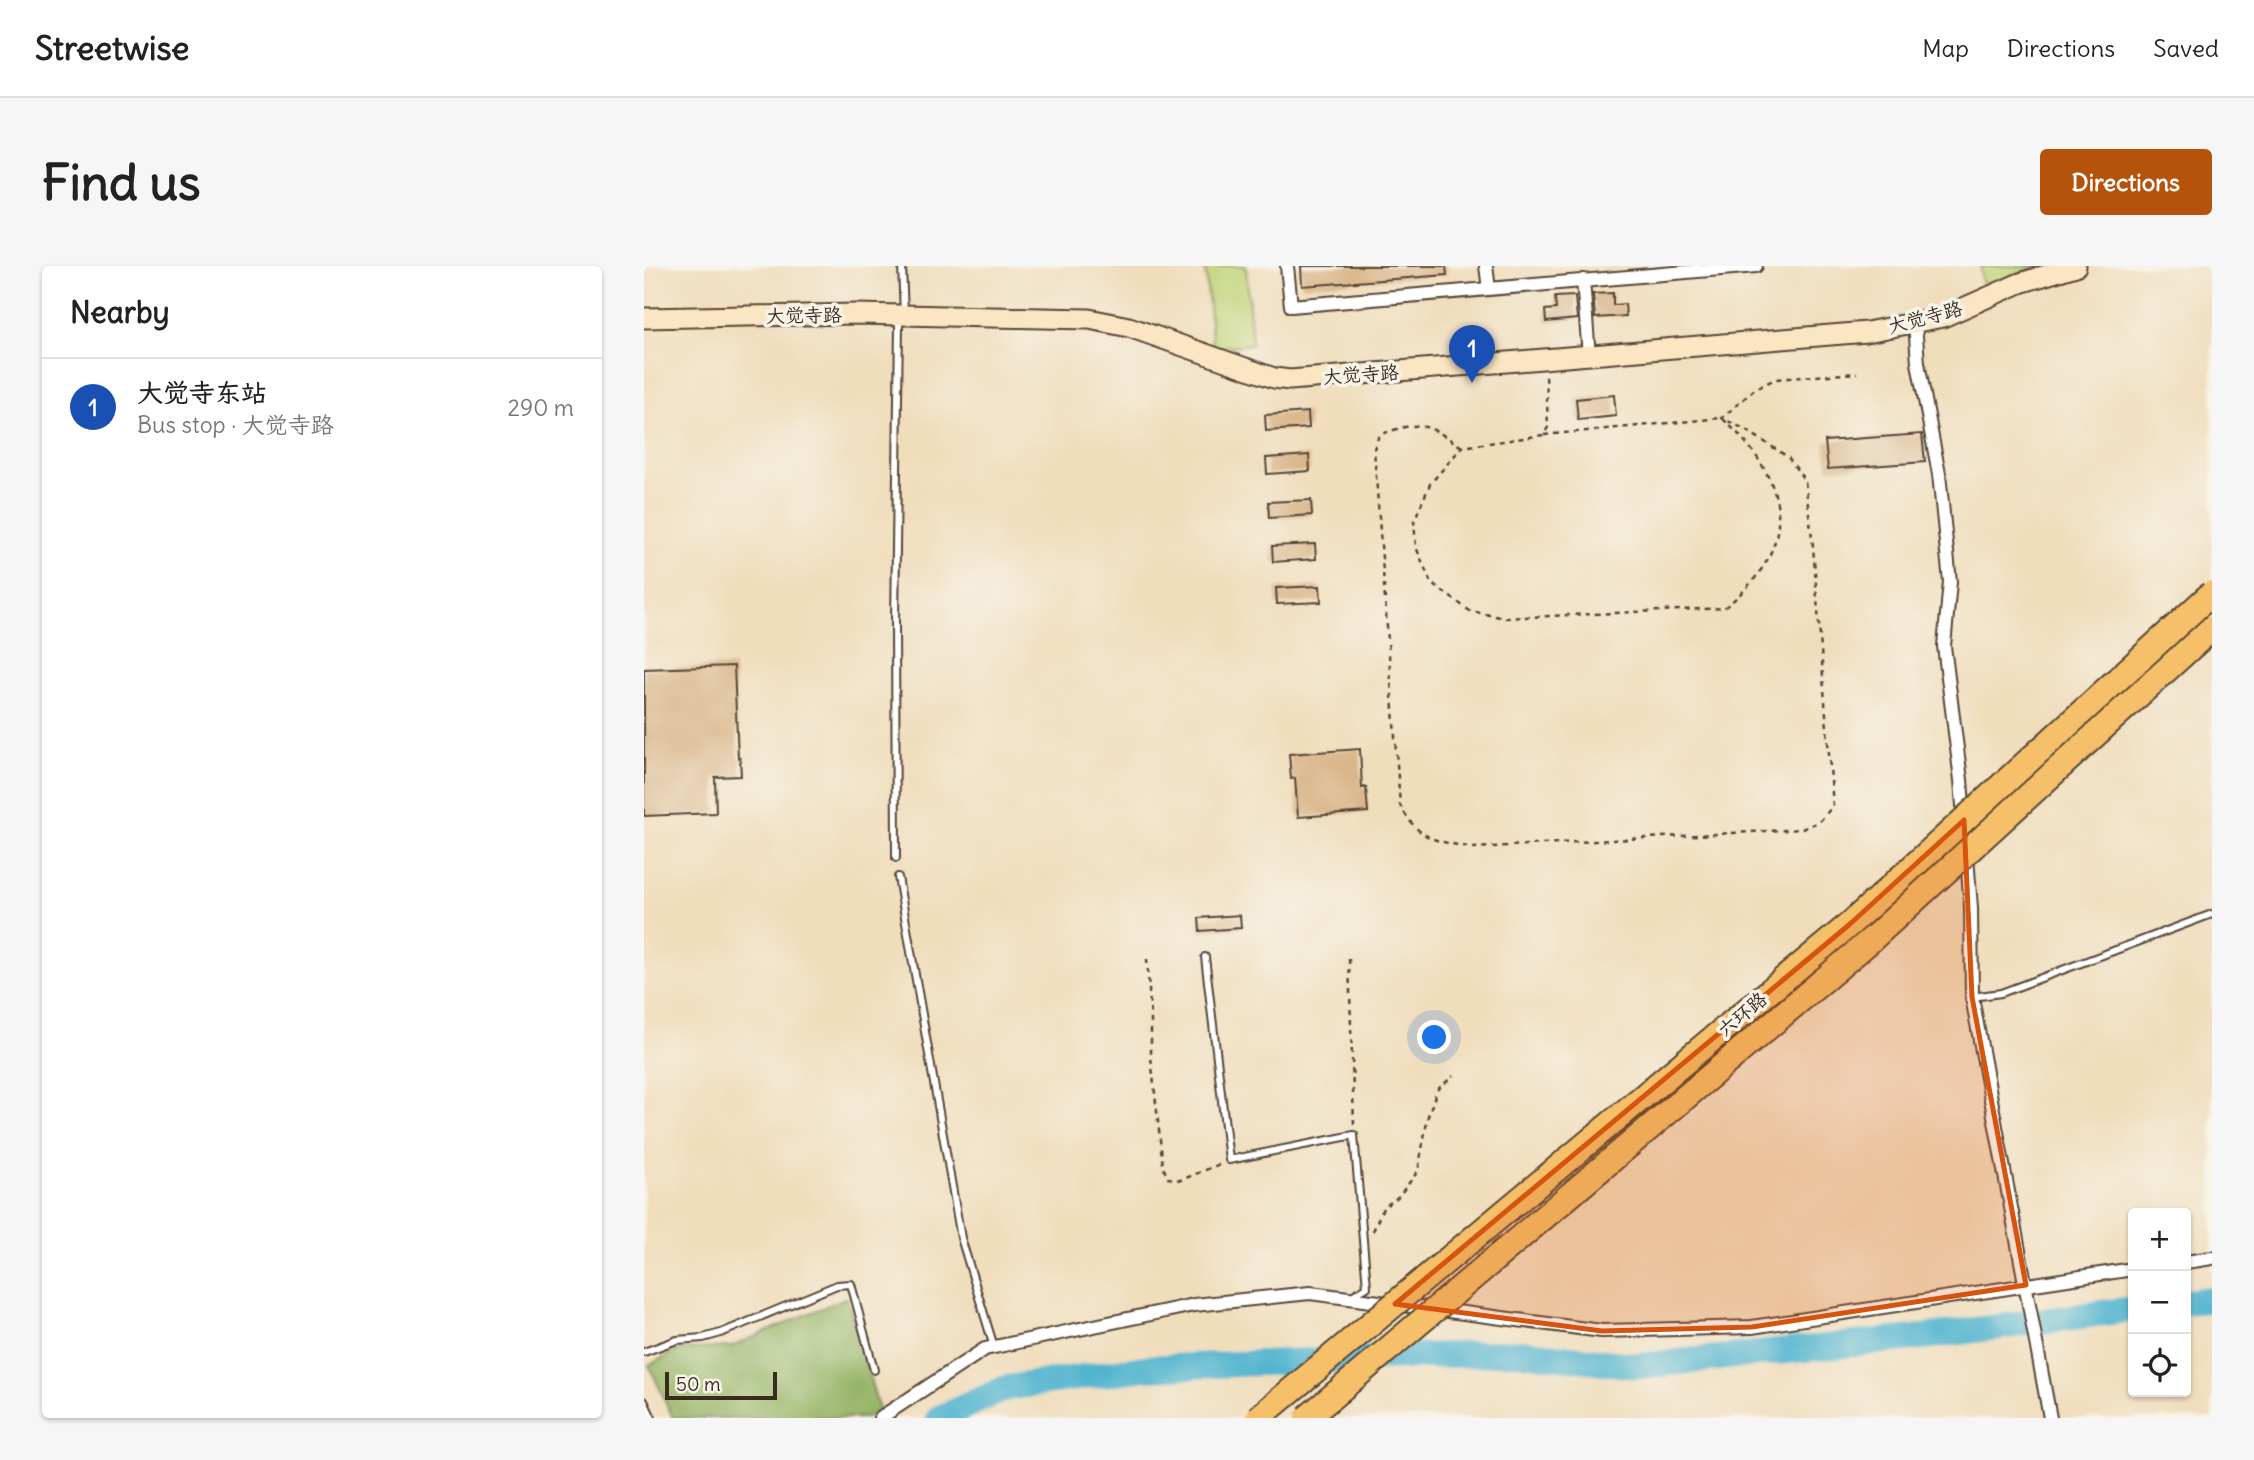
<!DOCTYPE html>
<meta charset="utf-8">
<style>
:root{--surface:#fff;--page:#f6f6f6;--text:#222;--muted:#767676;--line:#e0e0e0;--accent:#b45309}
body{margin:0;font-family:Delius,"LXGW WenKai TC",sans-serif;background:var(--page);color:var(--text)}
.controls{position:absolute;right:21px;bottom:21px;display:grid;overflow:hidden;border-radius:7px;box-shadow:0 2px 5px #0004}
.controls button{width:63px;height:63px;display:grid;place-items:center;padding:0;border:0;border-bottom:2px solid var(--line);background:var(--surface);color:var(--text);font:35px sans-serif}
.scale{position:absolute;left:21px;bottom:18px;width:112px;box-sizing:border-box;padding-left:7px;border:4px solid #3b2a1e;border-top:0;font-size:19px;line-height:24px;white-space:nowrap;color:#3b2a1e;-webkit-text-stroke:5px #f7f3e8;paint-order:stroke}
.you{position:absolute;left:791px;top:772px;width:24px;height:24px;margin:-18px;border:5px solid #fff;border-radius:50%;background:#1a73e8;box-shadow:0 0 0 10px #1a73e833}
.badge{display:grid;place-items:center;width:46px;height:46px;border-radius:50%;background:var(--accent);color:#fff;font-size:23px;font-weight:700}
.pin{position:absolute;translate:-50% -58px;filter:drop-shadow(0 2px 4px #0008)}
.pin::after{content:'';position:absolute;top:37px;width:24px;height:21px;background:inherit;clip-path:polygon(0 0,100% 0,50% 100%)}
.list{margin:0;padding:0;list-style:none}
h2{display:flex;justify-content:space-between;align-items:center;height:91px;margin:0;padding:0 28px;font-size:30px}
h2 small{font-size:23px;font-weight:400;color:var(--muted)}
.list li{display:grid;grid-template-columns:46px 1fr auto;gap:21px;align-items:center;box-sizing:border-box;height:98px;padding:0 28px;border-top:2px solid var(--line)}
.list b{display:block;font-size:26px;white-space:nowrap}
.list p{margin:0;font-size:23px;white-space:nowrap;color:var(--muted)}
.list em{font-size:23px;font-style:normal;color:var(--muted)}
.icon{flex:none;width:38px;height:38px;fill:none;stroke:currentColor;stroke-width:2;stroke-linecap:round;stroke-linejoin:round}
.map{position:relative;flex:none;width:1568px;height:1152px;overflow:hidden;border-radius:7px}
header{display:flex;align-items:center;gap:42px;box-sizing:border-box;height:98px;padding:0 35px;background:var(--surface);border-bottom:2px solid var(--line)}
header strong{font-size:33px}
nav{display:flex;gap:38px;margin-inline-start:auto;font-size:24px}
.intro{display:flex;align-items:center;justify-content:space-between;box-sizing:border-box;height:168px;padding:0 42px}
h1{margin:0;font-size:49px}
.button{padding:18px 32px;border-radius:7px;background:var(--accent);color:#fff;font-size:24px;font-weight:700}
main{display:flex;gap:42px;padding:0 42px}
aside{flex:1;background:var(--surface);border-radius:7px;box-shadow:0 2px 5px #0004}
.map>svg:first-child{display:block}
</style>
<header>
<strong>Streetwise</strong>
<nav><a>Map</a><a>Directions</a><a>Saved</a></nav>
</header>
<div class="intro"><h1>Find us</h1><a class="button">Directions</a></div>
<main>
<aside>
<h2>Nearby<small></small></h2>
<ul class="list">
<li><span class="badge" style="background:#1a4fb4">1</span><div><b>大觉寺东站</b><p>Bus stop · 大觉寺路</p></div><em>290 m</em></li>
</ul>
</aside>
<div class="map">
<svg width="1568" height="1152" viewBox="0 0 1568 1152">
<rect width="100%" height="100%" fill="#f7f3e8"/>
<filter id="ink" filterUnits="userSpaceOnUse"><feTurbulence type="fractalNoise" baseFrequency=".0143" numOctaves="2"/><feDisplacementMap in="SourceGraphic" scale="14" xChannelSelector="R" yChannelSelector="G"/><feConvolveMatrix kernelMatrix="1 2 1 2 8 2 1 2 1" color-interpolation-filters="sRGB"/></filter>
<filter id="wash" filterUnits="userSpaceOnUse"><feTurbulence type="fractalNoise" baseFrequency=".00686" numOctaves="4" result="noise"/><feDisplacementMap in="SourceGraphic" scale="28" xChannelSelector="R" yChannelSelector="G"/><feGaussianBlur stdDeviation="1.57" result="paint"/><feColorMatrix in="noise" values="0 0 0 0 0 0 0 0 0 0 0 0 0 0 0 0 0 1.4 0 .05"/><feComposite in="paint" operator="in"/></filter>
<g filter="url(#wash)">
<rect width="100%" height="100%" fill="#f0ddbc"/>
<path fill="#bfd377" stroke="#7d7e4a" stroke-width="2" d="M561,0H602L608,78L569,82Z
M1337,0H1395L1340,19L1337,13Z"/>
<path fill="#97b568" stroke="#697043" stroke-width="2" d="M203,1031L235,1144L222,1152H29L5,1099L34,1084L87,1081Z"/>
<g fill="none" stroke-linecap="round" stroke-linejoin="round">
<path stroke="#50b3cf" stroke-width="26" d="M1542,1036L1568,1033
M295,1152L362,1122L501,1102L874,1086L995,1100L1279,1071L1489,1043"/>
</g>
<g id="blocks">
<path fill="#d9b589" d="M657,0H802L803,9L658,20Z
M969,27V39L981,38L982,50L951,52L949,28Z
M931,30L933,53L902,56L901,44L912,43L911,31Z
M970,129L972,150L934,154L932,133Z
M664,146L665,162L622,165L621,149Z
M1278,168L1281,196L1184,203L1181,175Z
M665,189L666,205L623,208L622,192Z
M667,234L668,249L625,252L624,236Z
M671,278L672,293L629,296L628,280Z
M676,320L677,336L633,338L632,322Z
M90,400L94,492H96L97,510L71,511L72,547L0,550V403Z
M716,483L718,522L722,521L724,546L654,551L651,512L647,513L645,488Z
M596,649L597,662L556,665L555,652Z"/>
</g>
</g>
<g filter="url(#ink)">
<use href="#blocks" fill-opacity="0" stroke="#564536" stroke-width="2"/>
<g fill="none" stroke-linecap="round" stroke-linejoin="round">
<g stroke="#564536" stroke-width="10">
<path id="lane" d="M252,592L251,356L255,59L260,48L258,0
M254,611L317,972L350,1081
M561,691L585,894L710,869L723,1021L706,1031
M1328,731L1357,727L1568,648
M0,1086L33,1074L59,1072L77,1067L193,1019L207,1018L230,1104
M0,1135L8,1152"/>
</g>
<g stroke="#564536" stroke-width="16">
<path id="street" d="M643,0L647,40L1112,0
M842,0L845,23
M939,14L945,90
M1271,57L1274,97L1295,208L1306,316L1300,380L1317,514L1327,642L1328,731L1406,1152
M1542,996L1568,992
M236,1152L341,1083L550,1039L666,1027L958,1065L1108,1061L1489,1003"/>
</g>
<g stroke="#564536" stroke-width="23">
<path id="secondary" d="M0,52L213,48L445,53L485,61L630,112L646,114L1223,66L1299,51L1376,17L1432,0"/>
</g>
<path stroke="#564536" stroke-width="2.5" stroke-dasharray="5 5" stroke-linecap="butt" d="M900,169L1078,152C1147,215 1158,281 1080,342L861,352L826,345L787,317L772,281L770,255L786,218L818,181L900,169L904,161L902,108
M818,181C781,157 777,154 735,169L730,183L756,539C775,575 792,575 830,582L1158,563L1176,555L1189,540L1169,280L1161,215L1144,191L1102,164L1078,152L1111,123L1131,113L1213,107
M503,693L507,755V791L519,901L524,912L537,914L576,898
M705,693L710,859
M729,965L739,942L755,930L774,905L784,850L793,824L809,810"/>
<use href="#lane" stroke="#fff" stroke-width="6"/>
<use href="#street" stroke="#fff" stroke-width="12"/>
<use href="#secondary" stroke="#fbe6c4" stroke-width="19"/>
<g stroke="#564536" stroke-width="28" stroke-linecap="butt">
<path id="highway-bridge" d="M614,1152L1206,658L1568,327
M663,1152L1228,673L1568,362"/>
</g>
<use href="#highway-bridge" stroke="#f6c06b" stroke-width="24"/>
</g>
</g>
<path fill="#d7540e" fill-opacity="0.2" stroke="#d7540e" stroke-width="5" stroke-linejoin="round" d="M1320,554L1328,731L1382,1019L1108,1061L958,1065L751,1038L1206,658Z"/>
<g text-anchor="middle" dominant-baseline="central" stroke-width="7" stroke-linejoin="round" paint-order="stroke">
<g font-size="19" fill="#3b2a1e" stroke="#f7f3e8">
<text transform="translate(160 49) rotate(-1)">大觉寺路</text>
<text transform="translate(1281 51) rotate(-15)">大觉寺路</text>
<text transform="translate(717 108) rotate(-4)">大觉寺路</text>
<text transform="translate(1098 748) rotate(-40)">六环路</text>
</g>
</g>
</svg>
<div class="controls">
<button>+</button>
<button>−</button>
<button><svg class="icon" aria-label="locate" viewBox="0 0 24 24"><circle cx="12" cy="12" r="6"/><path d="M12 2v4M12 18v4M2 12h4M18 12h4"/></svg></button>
</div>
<div class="scale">50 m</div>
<div class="you"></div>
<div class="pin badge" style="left:828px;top:117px;background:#1a4fb4">1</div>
</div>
</main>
